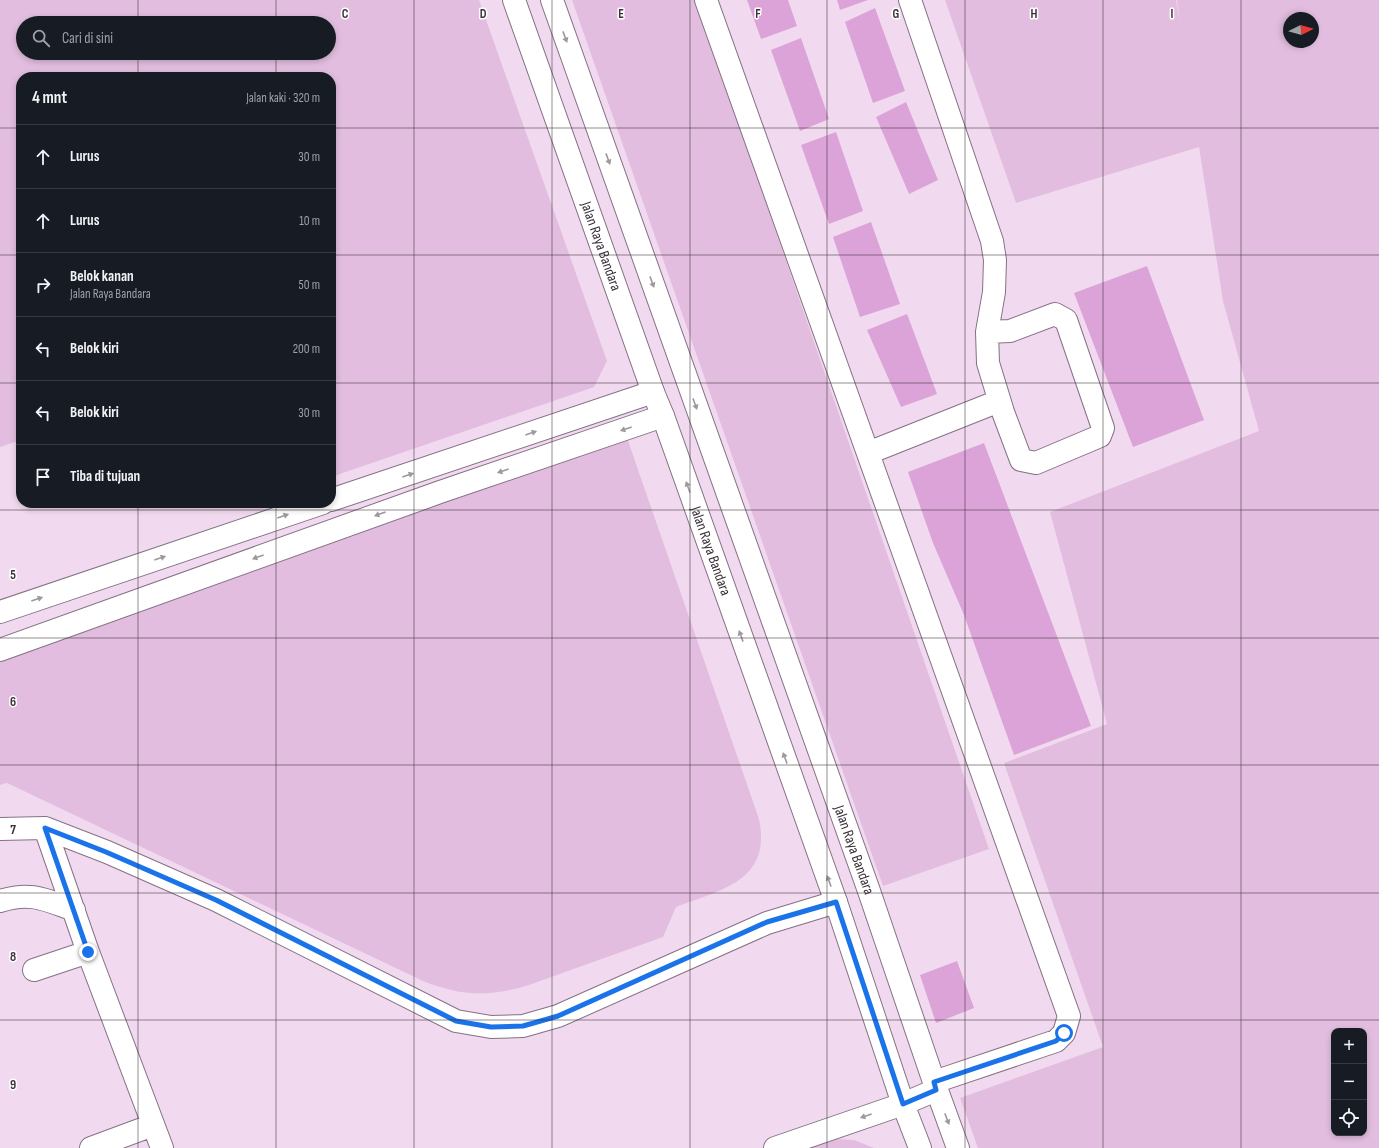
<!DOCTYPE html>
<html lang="id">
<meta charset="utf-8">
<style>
:root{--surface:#171b24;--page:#242831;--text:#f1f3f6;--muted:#9ea1a6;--line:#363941}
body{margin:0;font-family:"Sofia Sans Condensed",sans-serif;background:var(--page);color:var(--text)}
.controls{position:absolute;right:12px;bottom:12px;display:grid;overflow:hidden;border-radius:8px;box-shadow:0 2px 6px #0003}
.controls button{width:36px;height:36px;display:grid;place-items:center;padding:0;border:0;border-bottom:1px solid var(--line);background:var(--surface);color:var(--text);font:20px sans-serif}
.compass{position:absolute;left:1283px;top:12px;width:36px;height:36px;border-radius:50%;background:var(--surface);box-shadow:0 2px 6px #0003;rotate:84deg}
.stop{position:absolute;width:12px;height:12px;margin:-9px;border:3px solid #1a73e8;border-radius:50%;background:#fff}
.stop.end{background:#1a73e8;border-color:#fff;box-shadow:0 1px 4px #0008}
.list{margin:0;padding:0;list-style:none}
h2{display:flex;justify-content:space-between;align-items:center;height:52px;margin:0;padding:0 16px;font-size:17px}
h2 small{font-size:13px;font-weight:400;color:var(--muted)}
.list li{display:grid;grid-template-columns:26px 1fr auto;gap:12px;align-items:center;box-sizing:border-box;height:64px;padding:0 16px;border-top:1px solid var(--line)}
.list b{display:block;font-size:15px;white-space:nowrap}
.list p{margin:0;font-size:13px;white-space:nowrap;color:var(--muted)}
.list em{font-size:13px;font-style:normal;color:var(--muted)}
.icon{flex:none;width:22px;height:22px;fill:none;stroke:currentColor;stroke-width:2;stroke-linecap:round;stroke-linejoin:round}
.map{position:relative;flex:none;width:1379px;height:1148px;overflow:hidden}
.search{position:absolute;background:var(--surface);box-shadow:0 2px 6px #0003;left:16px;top:16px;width:320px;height:44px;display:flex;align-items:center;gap:10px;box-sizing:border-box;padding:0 14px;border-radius:22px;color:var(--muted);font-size:15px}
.panel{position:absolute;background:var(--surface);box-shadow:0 2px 6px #0003;left:16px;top:72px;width:320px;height:436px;border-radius:16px}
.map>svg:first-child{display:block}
</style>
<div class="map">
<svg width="1379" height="1148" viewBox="0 0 1379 1148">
<rect width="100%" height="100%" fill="#f1daef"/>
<path fill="#e2bddf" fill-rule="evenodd" d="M0,0H479L607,361L594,387L331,477V77H21V440L0,447ZM23,23H329V53H23Z
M572,0H696L989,849L883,886Z
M945,0H1176L1180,22L1177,0H1379V1148H978L960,1098L1103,1047L1004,763L1107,724L1050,512L1259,431L1223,301L1199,147L1016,203ZM1289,18H1313V42H1289ZM1334,1031H1364V1133H1334Z
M626,435L759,819C772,881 721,890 676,907L663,937L526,986C486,997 461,996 423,981L7,783L0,785V642Z
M836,1139L854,1140L874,1148H804L819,1143Z"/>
<path fill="#dca3d8" d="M747,0H788L797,26L761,39Z
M837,0H868L840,10Z
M875,8L905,91L873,103L845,22Z
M801,38L829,119L800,131L771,50Z
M906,102L938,180L909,194L876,117Z
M836,132L863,211L829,224L801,145Z
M871,222L900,304L860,317L833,237Z
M1147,266L1204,420L1133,447L1074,293Z
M907,314L937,394L901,407L867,330Z
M984,443L1091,726L1014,755L964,615L933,543L908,472Z
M957,961L974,1008L936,1023L920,975Z"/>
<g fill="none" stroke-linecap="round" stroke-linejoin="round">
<g stroke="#857184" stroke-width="24">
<path id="minor" d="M706,0L1069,1016L1064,1033L1056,1041L934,1082
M910,0L992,241L995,260L994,292L987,332L988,363L1003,412L1021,460L1036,463L1100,436L1103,428L1066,320L1055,314L1010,331L987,332
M868,453L999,401
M331,500L653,392
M0,612L323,503
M0,650L440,492L663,416
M45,828L88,952L162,1148
M0,829L45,828L107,852L216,900L456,1021L491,1027L523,1026L558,1016L767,923L836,902
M0,901C31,891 46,900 74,910
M34,970L88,952
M91,1148L153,1125
M775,1148L903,1104"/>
</g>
<g stroke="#857184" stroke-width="24">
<g id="major">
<path id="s1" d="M514,0L653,392L663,416L836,902L903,1104L920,1148"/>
<path id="s2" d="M552,0L869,891L934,1082L958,1148"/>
<path d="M903,1104L936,1090"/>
</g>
</g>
<use href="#minor" stroke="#fff" stroke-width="22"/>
<use href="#major" stroke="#fff" stroke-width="22"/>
</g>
<defs><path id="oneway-solid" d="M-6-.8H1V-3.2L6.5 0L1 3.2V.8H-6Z"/></defs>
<g fill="#9c989c">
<use href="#oneway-solid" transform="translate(565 37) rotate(70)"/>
<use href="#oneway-solid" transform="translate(608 159) rotate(70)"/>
<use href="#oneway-solid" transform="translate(652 282) rotate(70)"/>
<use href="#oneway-solid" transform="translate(695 404) rotate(70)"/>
<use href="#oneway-solid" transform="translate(626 429) rotate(161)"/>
<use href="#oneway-solid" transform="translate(531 433) rotate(-19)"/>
<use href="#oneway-solid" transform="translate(503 471) rotate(161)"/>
<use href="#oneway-solid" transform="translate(408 475) rotate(-19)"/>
<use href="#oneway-solid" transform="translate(688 487) rotate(-110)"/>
<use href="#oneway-solid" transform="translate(380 514) rotate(160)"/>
<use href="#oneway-solid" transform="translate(283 516) rotate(-19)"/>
<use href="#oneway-solid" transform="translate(258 557) rotate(160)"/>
<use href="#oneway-solid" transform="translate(160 558) rotate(-19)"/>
<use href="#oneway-solid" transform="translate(37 599) rotate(-19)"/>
<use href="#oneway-solid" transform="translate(741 636) rotate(-110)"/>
<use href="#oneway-solid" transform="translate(785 758) rotate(-110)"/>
<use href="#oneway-solid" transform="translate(829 881) rotate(-110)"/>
<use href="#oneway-solid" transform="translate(866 1116) rotate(161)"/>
<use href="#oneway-solid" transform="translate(947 1119) rotate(69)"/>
</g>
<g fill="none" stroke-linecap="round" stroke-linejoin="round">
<path stroke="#1a73e8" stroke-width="5" d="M88,952L45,828L106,852L216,900L456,1021L491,1027L523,1026L558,1016L767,922L836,902L903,1104L936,1090L934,1082L1056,1041L1064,1033"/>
</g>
<path fill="none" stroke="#3a3139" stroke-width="1" stroke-opacity="0.55" d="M138,0V23M276,0V23M414,0V1148M552,0V1148M690,0V1148M827,0V1148M965,0V1148M1103,0V1148M1241,0V1148M138,53V77M276,53V77M0,128H21M331,128H1379M0,255H21M331,255H1379M0,383H21M331,383H1379M138,503V1148M276,503V1148M0,510H1379M0,638H1379M0,765H1379M0,893H1379M0,1020H1379"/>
<g text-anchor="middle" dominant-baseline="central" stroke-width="3" stroke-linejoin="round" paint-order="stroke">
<g font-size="15" fill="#3a3139" stroke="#fff">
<text stroke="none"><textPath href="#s1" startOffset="261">Jalan Raya Bandara</textPath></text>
<text stroke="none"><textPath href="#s1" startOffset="585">Jalan Raya Bandara</textPath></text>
<text stroke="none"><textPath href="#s2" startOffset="902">Jalan Raya Bandara</textPath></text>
</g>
</g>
<g font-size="13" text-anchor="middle" font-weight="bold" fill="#3a3139" stroke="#fff" stroke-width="3" stroke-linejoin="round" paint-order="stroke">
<text x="345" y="18">C</text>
<text x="483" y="18">D</text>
<text x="621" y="18">E</text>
<text x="758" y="18">F</text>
<text x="896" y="18">G</text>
<text x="1034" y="18">H</text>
<text x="1172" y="18">I</text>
<text x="13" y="579">5</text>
<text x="13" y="706">6</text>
<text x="13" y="834">7</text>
<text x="13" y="961">8</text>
<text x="13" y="1089">9</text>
</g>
</svg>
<div class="controls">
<button>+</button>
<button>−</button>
<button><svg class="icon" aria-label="locate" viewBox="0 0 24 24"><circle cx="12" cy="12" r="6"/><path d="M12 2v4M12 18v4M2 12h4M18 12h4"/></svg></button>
</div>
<svg class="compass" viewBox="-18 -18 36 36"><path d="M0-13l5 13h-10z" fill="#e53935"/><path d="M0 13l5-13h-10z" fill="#9ea1a6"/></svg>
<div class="stop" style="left:1064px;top:1033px"></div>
<div class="stop end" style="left:88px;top:952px"></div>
<div class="search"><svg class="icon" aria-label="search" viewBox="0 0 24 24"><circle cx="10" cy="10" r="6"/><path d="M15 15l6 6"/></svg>Cari di sini</div>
<section class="panel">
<h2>4 mnt<small>Jalan kaki · 320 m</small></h2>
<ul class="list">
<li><svg class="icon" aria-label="ahead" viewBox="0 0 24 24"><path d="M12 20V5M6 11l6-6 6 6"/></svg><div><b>Lurus</b></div><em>30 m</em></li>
<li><svg class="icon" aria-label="ahead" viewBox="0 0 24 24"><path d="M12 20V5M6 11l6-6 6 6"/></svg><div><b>Lurus</b></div><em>10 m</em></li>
<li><svg class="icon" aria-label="right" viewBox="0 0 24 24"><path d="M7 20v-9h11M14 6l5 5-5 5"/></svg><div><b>Belok kanan</b><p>Jalan Raya Bandara</p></div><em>50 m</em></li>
<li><svg class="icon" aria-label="left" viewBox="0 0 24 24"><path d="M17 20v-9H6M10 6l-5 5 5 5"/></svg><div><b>Belok kiri</b></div><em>200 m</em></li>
<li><svg class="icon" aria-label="left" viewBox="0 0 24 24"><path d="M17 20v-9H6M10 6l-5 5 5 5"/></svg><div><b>Belok kiri</b></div><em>30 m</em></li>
<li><svg class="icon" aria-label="arrive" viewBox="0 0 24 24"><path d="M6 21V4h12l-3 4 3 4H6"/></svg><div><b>Tiba di tujuan</b></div></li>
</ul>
</section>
</div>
